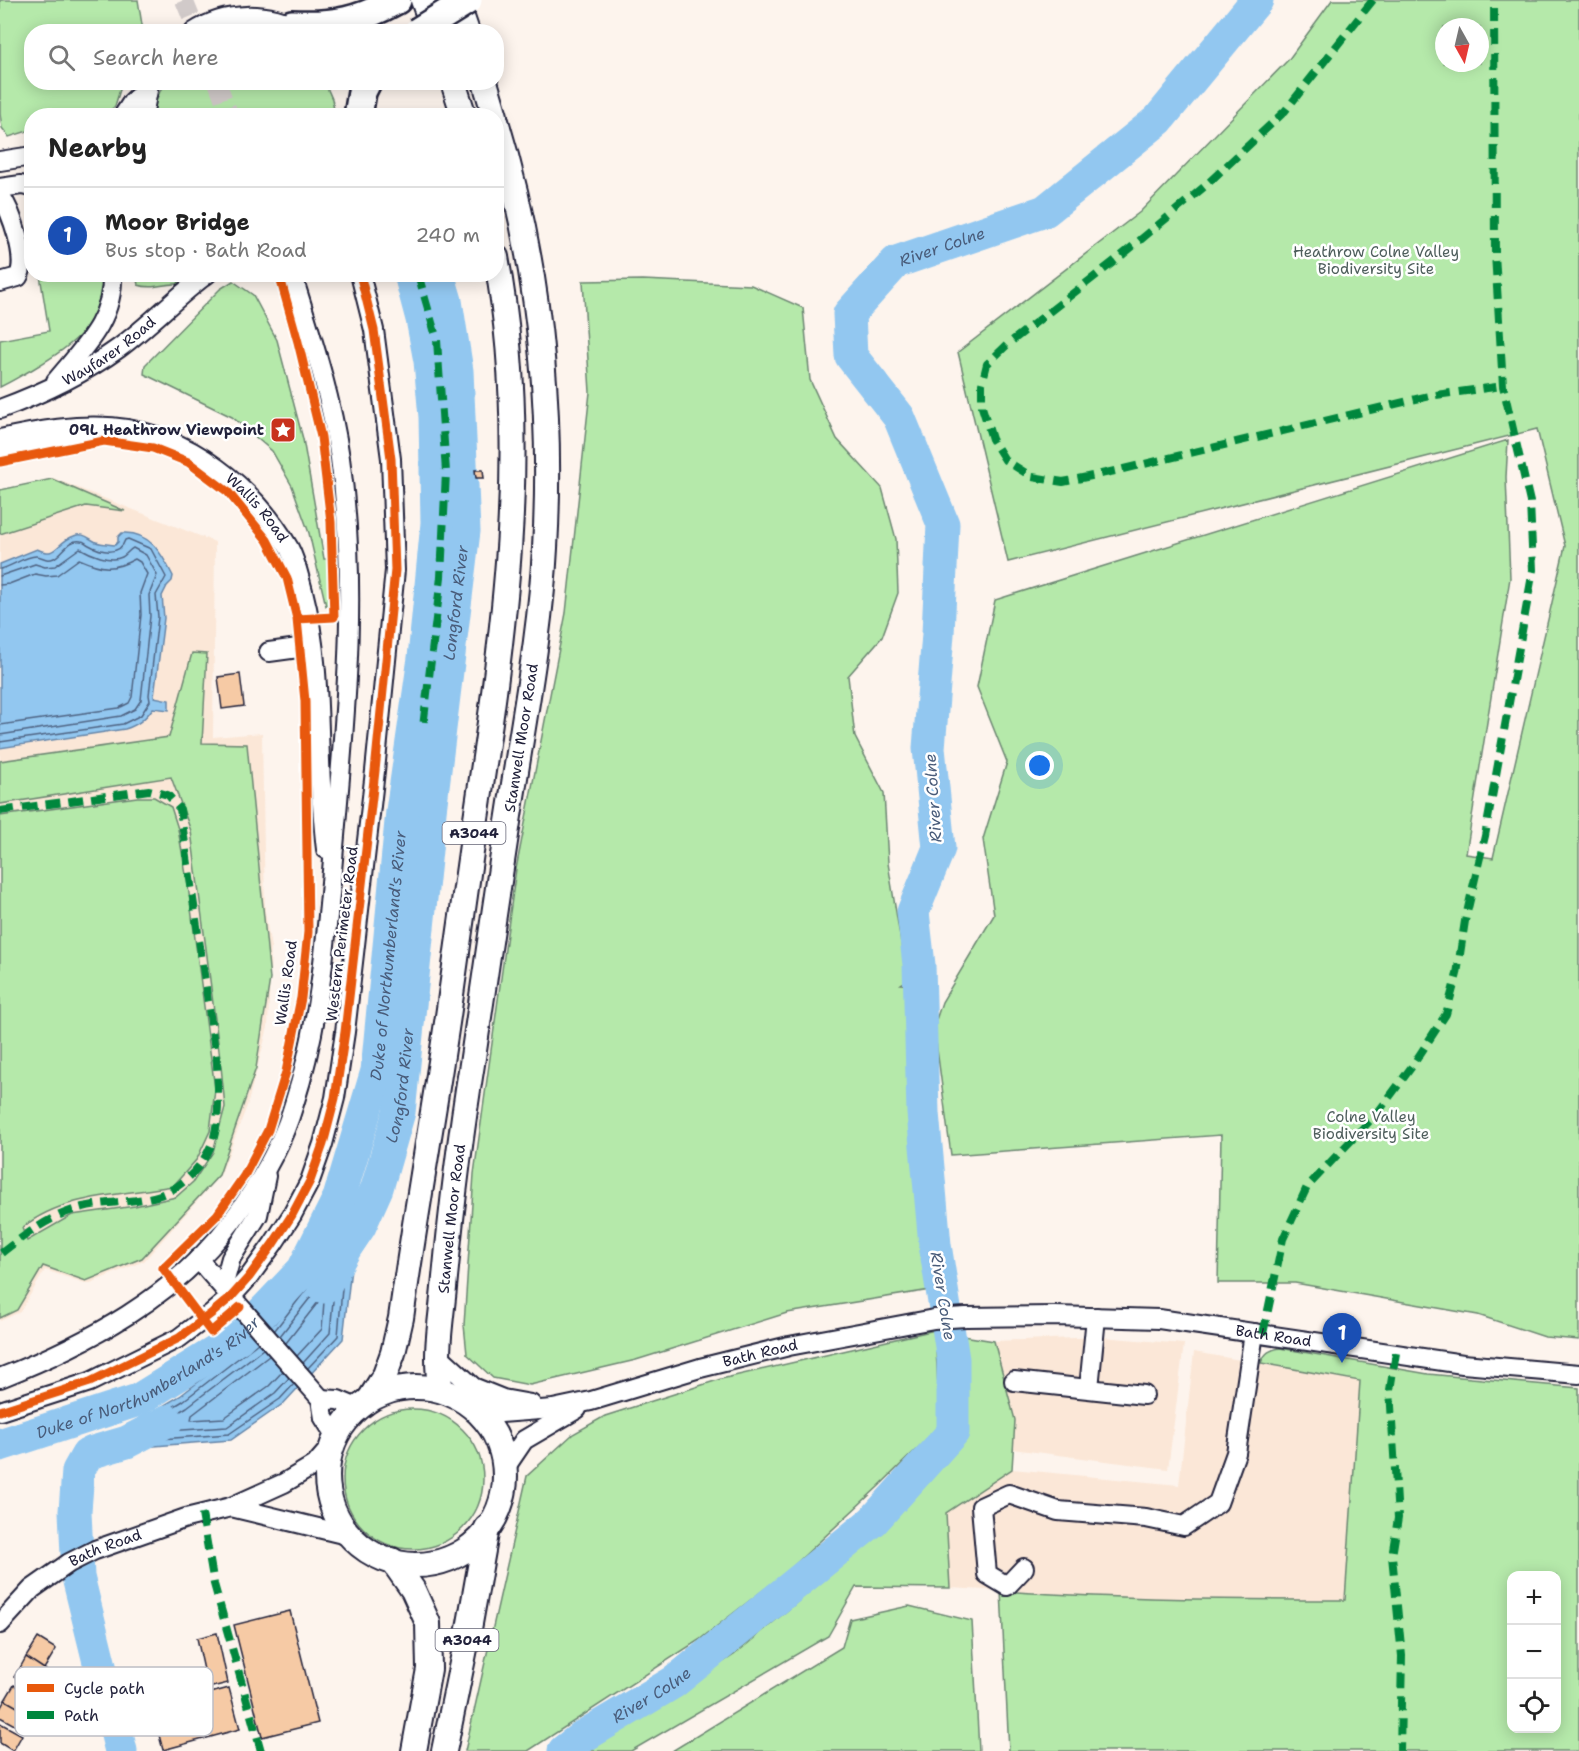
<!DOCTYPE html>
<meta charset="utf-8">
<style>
:root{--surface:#fff;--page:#f2f2f2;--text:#222;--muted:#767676;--line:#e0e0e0;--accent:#1a73e8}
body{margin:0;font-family:"Shantell Sans",sans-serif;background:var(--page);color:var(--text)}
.controls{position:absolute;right:18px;bottom:18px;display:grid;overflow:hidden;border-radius:12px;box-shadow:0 3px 15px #0003}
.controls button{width:54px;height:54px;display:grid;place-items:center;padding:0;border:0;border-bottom:2px solid var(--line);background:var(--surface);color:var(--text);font:30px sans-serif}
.compass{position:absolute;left:1435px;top:18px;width:54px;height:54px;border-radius:50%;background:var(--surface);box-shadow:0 3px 15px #0003;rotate:172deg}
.you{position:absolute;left:1040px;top:766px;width:21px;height:21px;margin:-15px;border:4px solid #fff;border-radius:50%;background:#1a73e8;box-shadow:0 0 0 9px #1a73e833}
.badge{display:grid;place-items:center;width:39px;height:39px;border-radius:50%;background:var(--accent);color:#fff;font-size:20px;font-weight:700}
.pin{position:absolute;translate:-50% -50px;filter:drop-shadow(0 2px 3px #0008)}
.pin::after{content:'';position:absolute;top:32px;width:21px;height:18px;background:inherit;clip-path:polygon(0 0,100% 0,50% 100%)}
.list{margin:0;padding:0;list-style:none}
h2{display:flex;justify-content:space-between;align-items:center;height:78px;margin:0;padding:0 24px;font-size:26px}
h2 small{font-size:20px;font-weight:400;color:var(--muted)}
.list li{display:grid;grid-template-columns:39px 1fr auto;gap:18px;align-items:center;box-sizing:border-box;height:96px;padding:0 24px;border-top:2px solid var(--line)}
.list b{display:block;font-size:22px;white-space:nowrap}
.list p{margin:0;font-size:20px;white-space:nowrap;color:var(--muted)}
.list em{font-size:20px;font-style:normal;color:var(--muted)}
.icon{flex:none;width:33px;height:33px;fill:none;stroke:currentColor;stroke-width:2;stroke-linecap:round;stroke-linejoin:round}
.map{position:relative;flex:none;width:1579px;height:1751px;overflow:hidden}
.search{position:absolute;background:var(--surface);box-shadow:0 3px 15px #0003;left:24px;top:24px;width:480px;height:66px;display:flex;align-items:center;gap:15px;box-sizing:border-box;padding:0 21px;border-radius:24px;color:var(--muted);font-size:22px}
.panel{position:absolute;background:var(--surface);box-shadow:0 3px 15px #0003;left:24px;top:108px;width:480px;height:174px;border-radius:24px}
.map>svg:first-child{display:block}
</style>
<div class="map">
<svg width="1579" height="1751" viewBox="0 0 1579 1751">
<rect width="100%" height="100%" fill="#fdf4ed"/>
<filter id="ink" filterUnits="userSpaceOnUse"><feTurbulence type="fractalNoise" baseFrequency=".0167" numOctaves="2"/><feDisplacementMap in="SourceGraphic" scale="12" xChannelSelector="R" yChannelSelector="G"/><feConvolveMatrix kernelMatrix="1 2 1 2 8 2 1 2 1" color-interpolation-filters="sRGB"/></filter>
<g filter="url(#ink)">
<path fill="#fbe7d7" d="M53,478L215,542L213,737L262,733L265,911L271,948L268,1027L247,1106L221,1174L144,1261L88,1284L45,1270L20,1312L0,1321V490Z
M1102,1337L1184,1344L1168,1469L1012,1449L1015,1420L994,1341Z
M1194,1352L1360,1381L1345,1600H1164L950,1588L946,1513L1012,1469L1179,1485Z"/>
<path fill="#b5e9aa" stroke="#6c8672" stroke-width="1.5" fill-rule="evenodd" d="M0,0H138L143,31L32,32V82L122,83L115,106L106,115L32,116L31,130L9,137L2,128L0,114Z
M1332,0H1579V1340L1545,1337L1478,1315L1295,1283H1218L1221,1135L951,1155L934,1026L942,1002L994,915L983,839L1007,762L977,687L995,600L1508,440L1506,477L1510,578L1466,854L1493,858L1565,546L1537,429L1008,562L958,352L1140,212L1289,59ZM1444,27H1480V63H1444Z
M164,82L325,83L332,99L335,115H153L155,103Z
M40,275H102C110,321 67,349 33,369C22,375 11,382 0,387V340L49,331Z
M136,275V274L181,275L178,284C162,283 154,290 138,285Z
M643,280L751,285L803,308L810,380L837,439L882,488L896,539L898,593L882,637L848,676L855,737L884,793L888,863L907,980L901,984L909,985V1114L930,1290L787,1313L636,1360L530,1385L493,1378L467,1354L464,1325L474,1174L516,869L566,613L590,392L583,281Z
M233,281L253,295L277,340L303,439L324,559H328L329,606H326L309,533L292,486L272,451L232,417L144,374L145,365L220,289Z
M52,479L125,511L86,506L0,534V490Z
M192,653L207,654L202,743L247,744L270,979L256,1068L219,1175L142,1258L86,1281L43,1266L17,1310L0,1318V816L137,797H154L171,807L178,829L188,886L215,1089L210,1131L197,1159L173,1186C123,1195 63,1194 22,1228L27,1241L72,1215L135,1206L176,1197L193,1182L213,1152L225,1107L221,1066L191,831L171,777L0,804V761L169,737Z
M935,1330L940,1426L878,1487L789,1570L699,1640L528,1751H465L527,1476L573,1434L605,1416L721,1379Z
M957,1335L994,1341L1015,1420L1012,1469L946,1513L950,1588L856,1587L828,1636L631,1751H587L734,1655L839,1567L935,1473L967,1436Z
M1280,1348L1428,1374L1579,1388V1751H1009L1001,1591C1115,1599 1230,1600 1345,1600L1360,1381L1261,1363C1265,1352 1270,1350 1280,1348ZM1512,1576H1556V1728H1512Z
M343 1479a70 70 0 1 1 140 0a70 70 0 1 1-140 0Z
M909,1606L972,1621L979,1751H672L842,1647L850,1619Z"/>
<path fill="#92c7f0" stroke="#6585a8" stroke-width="1.5" d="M122,533C150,531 162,554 173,576L172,581L167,586L162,596L164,618L154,697L169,700V710L153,708C145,719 138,725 125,729L0,748V564L37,549C57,559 56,542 74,536C83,532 88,538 96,542C102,544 109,544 115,545L118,542V537Z
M336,1242L353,1250L343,1339L284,1403L231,1440L129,1448L122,1430L180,1396L275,1323Z"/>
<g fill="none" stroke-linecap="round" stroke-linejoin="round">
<path stroke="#4f6483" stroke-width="1.5" d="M0,569C11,567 25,556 36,556C43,556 46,562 54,558C63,554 69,538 81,541C85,541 86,544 89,545C101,552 120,556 125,540L128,539L151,549L166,577L156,595L158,617L149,695L150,701L141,715L123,724L0,742
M0,576L35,564L45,567L55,566L80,548C90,554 110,563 122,557C126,555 129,550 133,548L146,555L157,575L149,595L150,616L141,700L135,709L121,716L0,735
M0,585L9,584L35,574L46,576L57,575L79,559C102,569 113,571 135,559L140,562L147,574L140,593L141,615L132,697L129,703L119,708L0,725
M275,1330L336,1251L339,1250L345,1253L338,1336L308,1368
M280,1336L332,1270L336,1269L330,1333L303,1363
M258,1343L183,1401L131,1432L130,1435L133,1441L229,1434L280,1399L294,1384
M286,1343L319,1301H324L322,1329L297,1356
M263,1349L187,1407L154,1427L153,1432L227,1427L275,1393L289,1378
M269,1356L192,1415L191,1420L224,1418L269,1386L283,1371"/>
<g stroke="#92c7f0" stroke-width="33">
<path id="s1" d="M324,1287L346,1247L360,1226L377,1188L399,1112L430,811L464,531L457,371L446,301L438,274"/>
<path id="s2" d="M0,1445L138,1400L238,1338L303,1270L339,1198L377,1071L402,811L424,658L437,523L435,417L430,361L422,319L410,274"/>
<path d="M121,1751L78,1577L75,1511L78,1471L87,1455L93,1452L127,1442L167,1421"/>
<path id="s3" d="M564,1751L582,1737L674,1682L873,1521L953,1432V1359L935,1245L923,1113L919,965L913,912L939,848L929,748L938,634L943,524L899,417L851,356L849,314L896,262L1045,211L1158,120L1257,0"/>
</g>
</g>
<path fill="#f6caa5" stroke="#22223b" stroke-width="1.5" d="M475,470H483L484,478H476Z
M240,674L244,706L222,709L218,677Z
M290,1611L318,1723L262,1737L234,1625Z
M217,1633L228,1683L208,1688L197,1638Z
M38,1638L56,1649L44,1669L26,1657Z
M26,1657L46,1670L40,1680L20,1668Z
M20,1668L40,1680L34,1689L14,1677Z
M14,1685L34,1697L26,1712L5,1700Z
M229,1688L240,1729L163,1750L152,1709Z
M5,1700L26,1712L18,1727L0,1717V1709Z
M0,1723L22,1735L13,1751L0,1743Z"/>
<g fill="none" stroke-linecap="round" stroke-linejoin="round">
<path stroke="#d1cac9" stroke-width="18" stroke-dasharray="18 9" stroke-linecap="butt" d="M184,0L197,32
M217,82L230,116"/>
<g stroke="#22223b" stroke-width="22">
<g id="minor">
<path d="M194,32C225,11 269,11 300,29"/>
<path d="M123,116L132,102L148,87"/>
<path d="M143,116L149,85"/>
<path d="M0,161L32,156"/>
<path d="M0,188L21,185L32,187"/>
<path d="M0,195C11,210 29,260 18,277L0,282"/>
<path d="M56,381C83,348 114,320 112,274"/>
<path id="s4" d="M0,409C41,394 83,374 119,348C150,325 176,297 207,274"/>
<path id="s5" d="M0,439C81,421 147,416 217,468C246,489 271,517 289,548C296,561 299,577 303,591C325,675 315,763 326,849"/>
<path d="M0,454L85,435"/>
<path d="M269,652L313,646"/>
<path d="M198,1259L321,1399L324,1418L336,1437"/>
<path d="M223,1287L231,1258L258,1215L266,1176"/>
<path d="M439,1356L473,1387L503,1399L531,1404"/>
<path d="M0,1378C87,1344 175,1297 232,1221C258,1186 282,1145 294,1104C322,1018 327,926 335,836C346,710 358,584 340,458C331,395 311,335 292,274"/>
<path d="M1014,1381L1144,1395"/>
<path d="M1089,1388L1096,1317"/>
<path d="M321,1399L338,1400L357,1408"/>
<path id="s6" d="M471,1405L501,1413L553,1409L591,1401L700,1368L789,1346L934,1319L966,1317L1055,1316L1159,1319L1463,1364L1579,1374"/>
<path d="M0,1411L90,1382L179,1338L212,1313L231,1297L249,1277L273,1244L292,1215L310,1181L323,1144L335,1098L345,1032L375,771L395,570L391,459L374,330L360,274"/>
<path d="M505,1468L524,1440L577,1409"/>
<path d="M231,1507L347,1535"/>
<path d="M1024,1568L1007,1586L987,1574L981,1507L1009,1494L1058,1511L1146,1518L1184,1526L1218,1503L1236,1453L1254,1333"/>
<path id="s7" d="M0,1624L32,1589L69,1563L95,1550L186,1518L231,1507L284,1483L316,1464L334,1443"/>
</g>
</g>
<g stroke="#22223b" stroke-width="28">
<g id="major">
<path d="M423,0L435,32"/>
<path d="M456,0L467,32"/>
<path d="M453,82L464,116"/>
<path d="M485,82L495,116"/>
<circle cx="416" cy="1476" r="89"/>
<path id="s8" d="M441,1390C434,1357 441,1321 444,1288C451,1213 460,1138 472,1064C486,971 499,877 514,784C526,706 541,627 545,548C553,405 538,259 496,121"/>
<path d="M370,1399L385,1375L393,1353L401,1318C415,1217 433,1117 448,1016C456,959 464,902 472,845C501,651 533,453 496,257"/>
<path d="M392,1560L413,1590L428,1623L429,1669L414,1751"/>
<path d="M444,1751L469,1629L487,1528"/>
</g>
</g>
<g stroke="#22223b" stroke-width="32">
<path id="highway" d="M292,24C335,26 359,21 397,0
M358,116L362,92L367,82"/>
</g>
<use href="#minor" stroke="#fff" stroke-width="18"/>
<use href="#major" stroke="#fff" stroke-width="24"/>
<use href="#highway" stroke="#fff" stroke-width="27"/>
<g stroke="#22223b" stroke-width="32" stroke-linecap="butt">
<path id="highway-bridge" d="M417,32L468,0"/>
</g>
<use href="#highway-bridge" stroke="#fff" stroke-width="27"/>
<path stroke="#00873e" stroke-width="8" stroke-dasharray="15 8" stroke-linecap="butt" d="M1373,0L1285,111L1204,187L1121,256L1008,344L987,364L982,384V407L992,439L1005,460L1032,477L1063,482L1115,471L1429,396L1503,386
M418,274L437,340L446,472L441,577L423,727
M0,811L149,790L168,795L180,809L217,1064C218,1088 220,1113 214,1137C207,1162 184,1187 160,1195C135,1203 108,1201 83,1207C51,1215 26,1234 0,1254
M1263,1334L1283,1239L1307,1187L1379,1111L1413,1065L1446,1014L1457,974L1465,921L1485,836L1533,570L1530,502L1503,386L1495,254L1494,0
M1396,1353L1390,1390L1398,1518L1392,1556L1402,1656L1400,1751
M202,1514L214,1584L261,1751"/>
<g stroke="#fff" stroke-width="13">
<path id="cycleway" d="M279,274L298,342L321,437L331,522L334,617L297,619
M0,462L104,441L153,448L188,462L228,492L267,540L287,578L297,619L305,701L308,932L301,998L286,1072L268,1130L244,1176L217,1215L163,1268L211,1332L240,1307
M0,1411L90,1382L179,1338L212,1313L231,1297L249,1277L273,1244L292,1215L310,1181L323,1144L335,1098L345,1032L375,771L395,570L391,459L374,330L360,274"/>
</g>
<use href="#cycleway" stroke="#e8590c" stroke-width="9"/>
</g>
</g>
<defs>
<g id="sight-square" transform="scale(1.35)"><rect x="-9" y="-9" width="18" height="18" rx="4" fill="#c8321e" stroke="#fff"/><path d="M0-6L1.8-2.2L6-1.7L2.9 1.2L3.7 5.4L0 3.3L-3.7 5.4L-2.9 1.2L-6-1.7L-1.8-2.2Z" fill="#fff"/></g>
</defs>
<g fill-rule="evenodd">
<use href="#sight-square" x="283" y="430"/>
</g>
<g text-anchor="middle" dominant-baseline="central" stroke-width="5" stroke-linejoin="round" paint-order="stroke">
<g fill="#fff" stroke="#646476" stroke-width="1.5">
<rect x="442.5" y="822" width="63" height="22" rx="4.5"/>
<rect x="435.5" y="1629" width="63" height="22" rx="4.5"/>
</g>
<g font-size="14" font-weight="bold" fill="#22223b">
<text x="474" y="833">A3044</text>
<text x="467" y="1640">A3044</text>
</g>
<g font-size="15" fill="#4e5e5c" stroke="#fff">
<text x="1376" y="252">Heathrow Colne Valley<tspan x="1376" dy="17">Biodiversity Site</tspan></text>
<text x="1371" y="1117">Colne Valley<tspan x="1371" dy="17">Biodiversity Site</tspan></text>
</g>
<g font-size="15" fill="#22223b" stroke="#fff">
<text stroke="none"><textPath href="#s4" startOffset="124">Wayfarer Road</textPath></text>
<text stroke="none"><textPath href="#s5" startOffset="284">Wallis Road</textPath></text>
<text stroke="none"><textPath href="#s8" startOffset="658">Stanwell Moor Road</textPath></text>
<text transform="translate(342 934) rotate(-83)">Western Perimeter Road</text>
<text transform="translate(286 983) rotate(-82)">Wallis Road</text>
<text stroke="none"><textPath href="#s8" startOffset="172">Stanwell Moor Road</textPath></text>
<text stroke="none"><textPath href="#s6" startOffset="816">Bath Road</textPath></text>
<text stroke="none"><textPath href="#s6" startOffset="298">Bath Road</textPath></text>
<text stroke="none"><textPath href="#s7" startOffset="132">Bath Road</textPath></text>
</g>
<g font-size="15" font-weight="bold" fill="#22223b" stroke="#fff" text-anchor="end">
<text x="264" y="430">09L Heathrow Viewpoint</text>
</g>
<g font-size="16" font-style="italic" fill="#495c7a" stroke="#fff">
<text stroke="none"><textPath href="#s3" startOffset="1776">River Colne</textPath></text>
<text stroke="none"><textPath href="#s1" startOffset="704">Longford River</textPath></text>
<text transform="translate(933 798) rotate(-94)">River Colne</text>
<text stroke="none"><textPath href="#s2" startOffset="686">Duke of Northumberland's River</textPath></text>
<text stroke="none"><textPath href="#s1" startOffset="218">Longford River</textPath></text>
<text transform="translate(943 1296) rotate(81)">River Colne</text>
<text stroke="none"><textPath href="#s2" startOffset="164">Duke of Northumberland's River</textPath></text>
<text stroke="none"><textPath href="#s3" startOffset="104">River Colne</textPath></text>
</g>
</g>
<rect x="15" y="1667" width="198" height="69" rx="9" fill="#fff" stroke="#bdbdc4" stroke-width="1.5"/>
<rect x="27" y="1684" width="27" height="8" fill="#e8590c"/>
<rect x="27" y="1711" width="27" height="8" fill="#00873e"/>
<g font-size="16" fill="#22223b">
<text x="64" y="1694">Cycle path</text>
<text x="64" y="1721">Path</text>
</g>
</svg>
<div class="controls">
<button>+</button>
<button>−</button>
<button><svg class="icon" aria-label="locate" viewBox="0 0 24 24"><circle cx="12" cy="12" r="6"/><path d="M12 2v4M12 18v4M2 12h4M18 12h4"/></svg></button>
</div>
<svg class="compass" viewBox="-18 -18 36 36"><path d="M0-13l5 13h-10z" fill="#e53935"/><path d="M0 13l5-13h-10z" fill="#767676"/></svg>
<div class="you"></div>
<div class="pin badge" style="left:1342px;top:1363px;background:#1a4fb4">1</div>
<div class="search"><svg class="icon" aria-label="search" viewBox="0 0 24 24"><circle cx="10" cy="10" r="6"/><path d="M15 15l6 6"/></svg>Search here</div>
<section class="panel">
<h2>Nearby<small></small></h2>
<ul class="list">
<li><span class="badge" style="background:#1a4fb4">1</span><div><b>Moor Bridge</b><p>Bus stop · Bath Road</p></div><em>240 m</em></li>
</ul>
</section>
</div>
